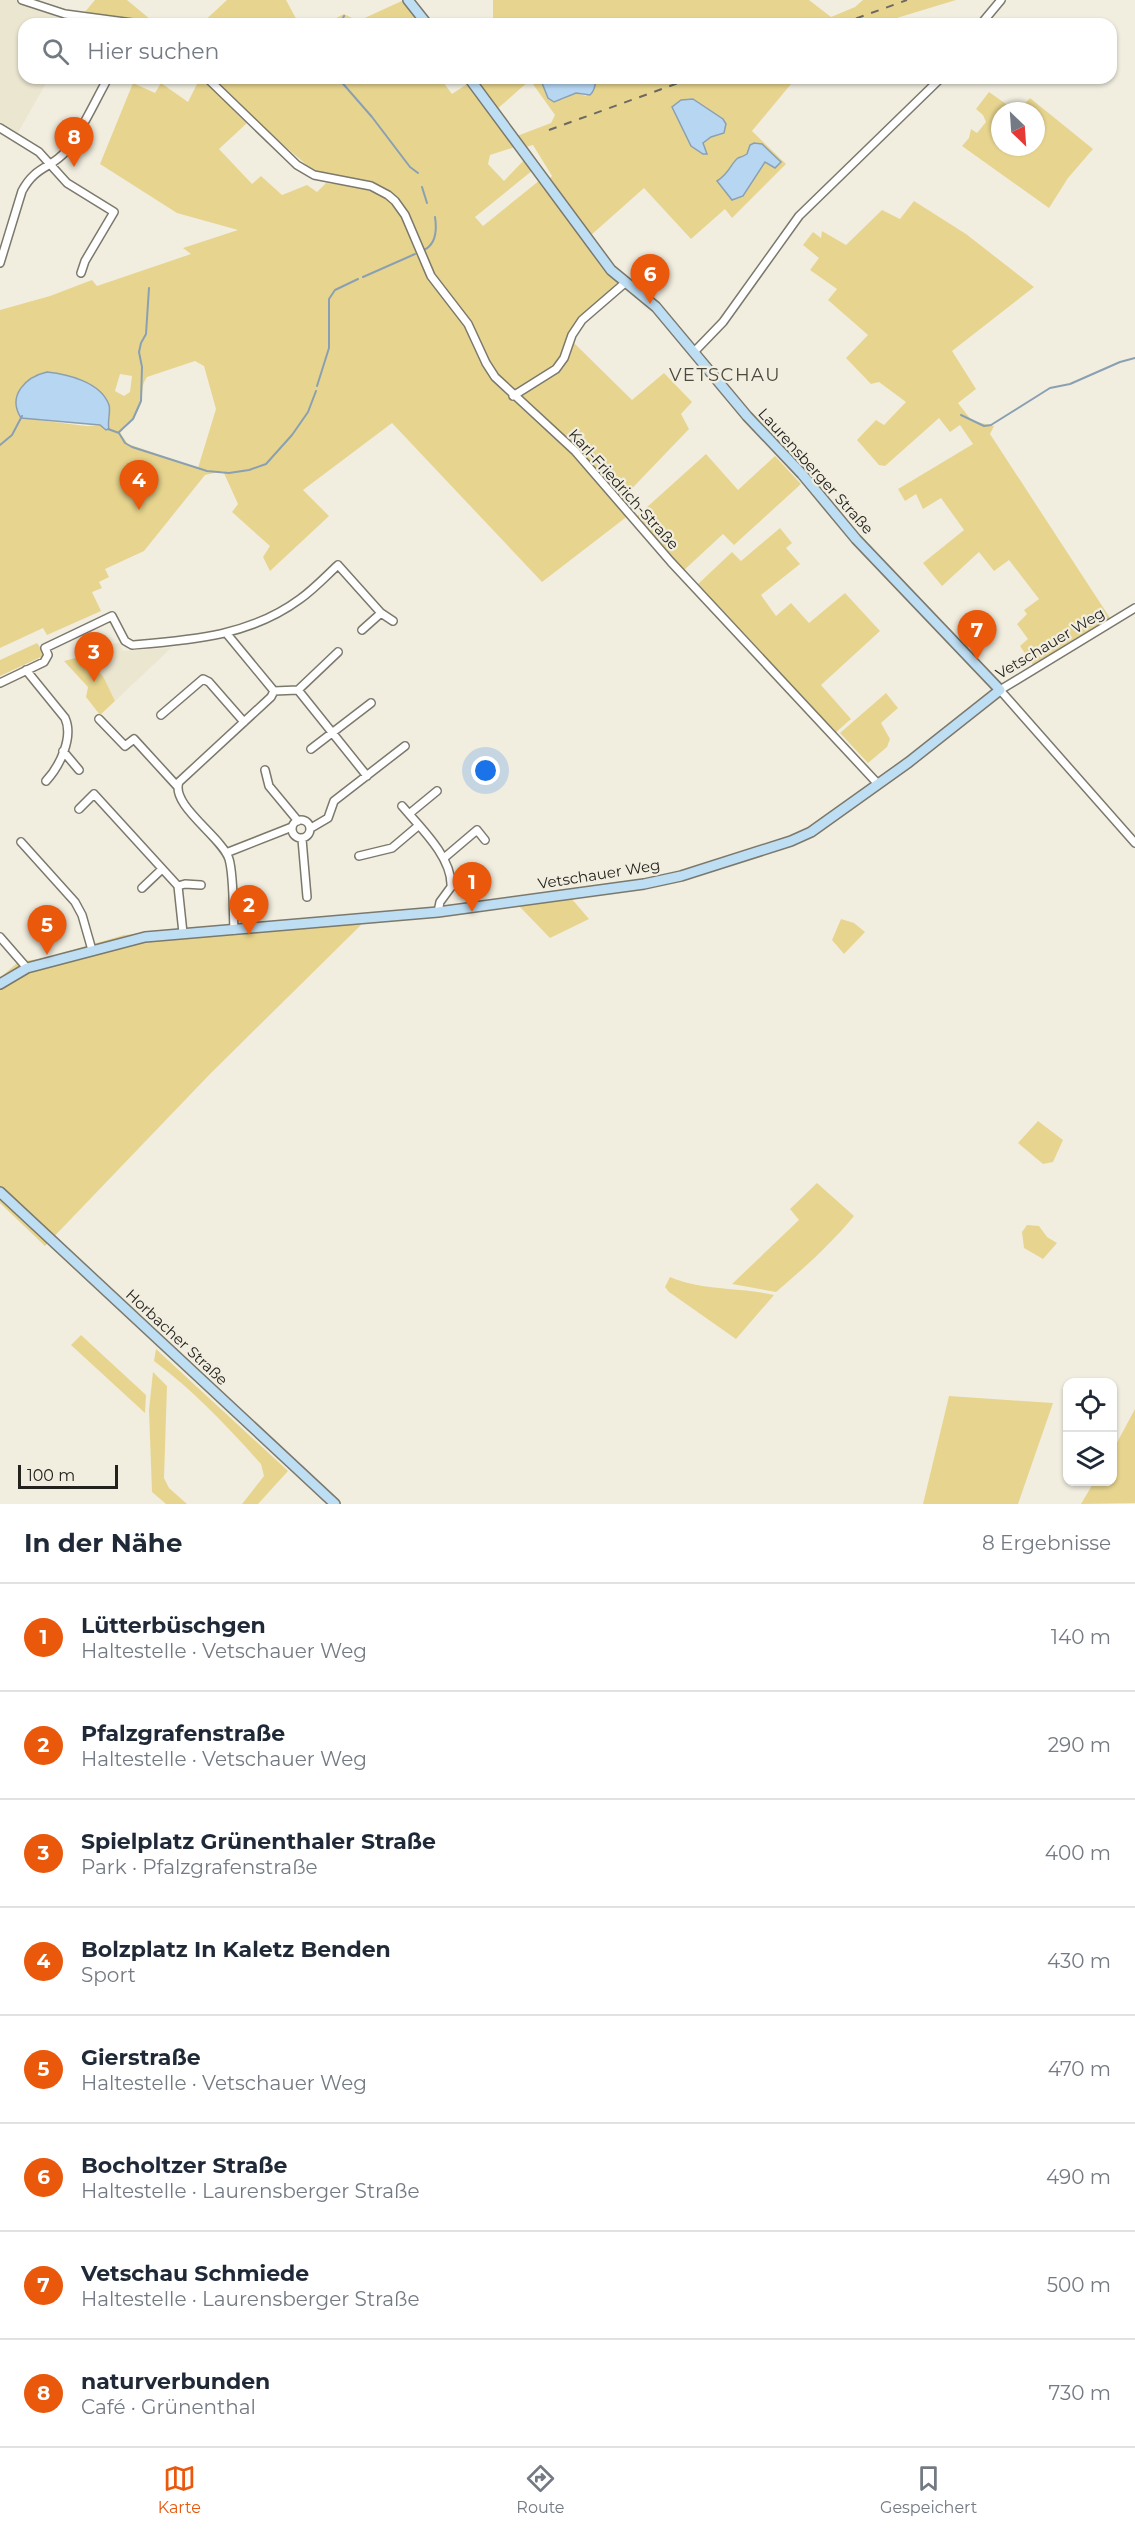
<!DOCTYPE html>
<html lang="de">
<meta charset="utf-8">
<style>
:root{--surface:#fff;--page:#f2f2f3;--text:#1f2937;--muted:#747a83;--line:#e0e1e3;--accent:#ea580c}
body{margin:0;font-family:Montserrat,sans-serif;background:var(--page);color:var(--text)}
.controls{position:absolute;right:18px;bottom:18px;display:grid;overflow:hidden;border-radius:12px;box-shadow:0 2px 4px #0004}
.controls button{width:54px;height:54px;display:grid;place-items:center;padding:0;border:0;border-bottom:2px solid var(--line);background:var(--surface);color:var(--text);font:30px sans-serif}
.compass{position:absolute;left:991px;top:102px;width:54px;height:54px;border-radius:50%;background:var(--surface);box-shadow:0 2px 4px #0004;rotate:155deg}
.scale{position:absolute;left:18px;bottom:15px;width:100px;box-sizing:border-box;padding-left:6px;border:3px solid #23221d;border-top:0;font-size:16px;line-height:21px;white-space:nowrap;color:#23221d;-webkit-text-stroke:4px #f1eee0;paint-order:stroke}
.you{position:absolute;left:486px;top:771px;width:21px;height:21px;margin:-15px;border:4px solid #fff;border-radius:50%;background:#1a73e8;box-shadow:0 0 0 9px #1a73e833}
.badge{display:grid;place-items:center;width:39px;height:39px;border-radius:50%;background:var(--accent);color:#fff;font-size:20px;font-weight:700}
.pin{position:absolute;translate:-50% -50px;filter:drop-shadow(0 2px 3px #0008)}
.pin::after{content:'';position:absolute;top:32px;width:21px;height:18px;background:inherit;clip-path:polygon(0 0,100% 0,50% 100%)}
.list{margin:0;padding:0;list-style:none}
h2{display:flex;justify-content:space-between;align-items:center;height:78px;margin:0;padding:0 24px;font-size:26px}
h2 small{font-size:20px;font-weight:400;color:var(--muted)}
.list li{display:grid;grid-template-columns:39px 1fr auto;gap:18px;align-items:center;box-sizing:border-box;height:108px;padding:0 24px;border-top:2px solid var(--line)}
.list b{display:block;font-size:22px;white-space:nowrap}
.list p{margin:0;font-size:20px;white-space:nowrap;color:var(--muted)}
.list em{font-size:20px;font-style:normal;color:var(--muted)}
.icon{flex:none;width:33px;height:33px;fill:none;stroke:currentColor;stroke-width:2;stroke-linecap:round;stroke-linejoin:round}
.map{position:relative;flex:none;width:1135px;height:1504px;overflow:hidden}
.search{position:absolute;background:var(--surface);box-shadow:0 2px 4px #0004;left:18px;right:18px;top:18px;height:66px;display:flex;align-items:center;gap:15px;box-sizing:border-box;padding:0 21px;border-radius:18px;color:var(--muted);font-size:22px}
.sheet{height:942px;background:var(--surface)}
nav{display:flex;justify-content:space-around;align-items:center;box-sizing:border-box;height:84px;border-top:2px solid var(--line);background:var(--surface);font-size:16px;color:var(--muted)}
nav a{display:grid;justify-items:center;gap:3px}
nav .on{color:var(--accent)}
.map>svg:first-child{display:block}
</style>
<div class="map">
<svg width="1135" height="1504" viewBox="0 0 1135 1504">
<rect width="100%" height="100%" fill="#f1eee0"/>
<path fill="#ebe6d0" d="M0,0H16L64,17L62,24H24V78H49L16,136L0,127Z
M119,643L123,651L171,648L115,701L103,676L76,649Z"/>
<path fill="#e7d58f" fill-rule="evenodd" d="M95,0H127L156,24H148L129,18L84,13Z
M227,0H286L299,24H201Z
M404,0L423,24H324L344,14L358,21Z
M493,0H809L831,17L855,7L863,0H956L877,24H487L493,20Z
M200,78H203L247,123L219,149L252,184L261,176L282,195L307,185L317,192L326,183C361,187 375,189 404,209L371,184L315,172L249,116L211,78H440L452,94L467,84L515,147L490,155L488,164L504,181L525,159L533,170L475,217L483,226L540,180L602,268L618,282L584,314L571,333L574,343L632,400L664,373L692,402L681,414L689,429L618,503L629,515L542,582L392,423L303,490L329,516L270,571L263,557L270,546L232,512L238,504L223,471L205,475L144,551L105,569L109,577L99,582L102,588L92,592L101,611L47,635L43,628L0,648V310L50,296L92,280L97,286L191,254L183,248L238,230L177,213L100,164L133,83L155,93L161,83L188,102ZM195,361L204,366L216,409L198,468L128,444L120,433C128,423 136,418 140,405C144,395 140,386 147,377ZM47,372L78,379L109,412L108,425L86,426L22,418L16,405C19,386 27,376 47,372ZM120,374L132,376L130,392L124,396L115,391Z
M473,78H540L543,85L561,100L576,93L586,96L596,82L595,78H796L752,131L786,164L732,218L725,209L691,239L644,188L590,236L550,178L552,176L533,145L526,147L517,136L551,123L555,115L530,80L496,110Z
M989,92L1016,111H1000V147H1036V111H1018L1030,98L1093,149L1068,178L1049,208L962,146L969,138L971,129L977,133L986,122L983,115L976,109Z
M914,201L966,234L1034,287L952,351L976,389L958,403L972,421L994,426L990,434L1110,618L1033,665L1020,646L1028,639L1017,624L1027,614L1024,610L1039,599L1009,560L994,571L979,552L942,586L923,563L964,530L941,498L923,509L916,494L905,501L898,489L973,444L960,425L950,432L939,418L885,466L879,465L857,440L876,420L884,425L906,402L879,382L871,384L846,358L868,335L828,300L837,289L810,270L819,258L803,245L813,232L821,238L822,231L846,245L882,210L900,219Z
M706,454L738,490L775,456L801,484L734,545L723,534L682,572L636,517Z
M780,528L792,543L786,548L800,564L761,595L776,616L791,603L809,623L845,593L880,631L821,685L851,719L834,734L696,586L732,552L741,561Z
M37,643L44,653L43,656L0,676V660Z
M83,656L103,676L115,701L100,715L86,697L88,687L64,661Z
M886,693L898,708L881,723L890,739L887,747L868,763L840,733Z
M571,898L589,919L550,938L519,906Z
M361,914L362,924L210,1074L45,1246L0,1203V978L18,962L45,958L124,935Z
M841,919L854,923L865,932L844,954L832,940Z
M1038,1121L1063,1140L1053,1162L1043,1164L1018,1143Z
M817,1183L854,1216C830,1245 804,1268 776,1292L732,1284L799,1220L790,1209Z
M1027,1225L1039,1226L1047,1237L1057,1243L1043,1259L1024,1248L1022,1232Z
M670,1277C702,1291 740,1287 774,1295L736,1339L669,1292L665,1287Z
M81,1335L146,1395L145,1413L71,1345Z
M156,1349L288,1471L258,1504H242L264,1476L261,1464C228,1427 194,1391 154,1361Z
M153,1372L167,1386L164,1478L169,1488L187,1504H166L152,1492L149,1410Z
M949,1396L1053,1403L1018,1504H923Z
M1135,1409V1503L1081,1504L1094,1482H1112L1113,1450Z"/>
<path fill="#b6d6f2" stroke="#8aa0b2" stroke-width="1.5" d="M540,78H595C596,85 595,90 590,95L576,93L554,102L548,98Z
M693,99L723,119L726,124L724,133L711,137L703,143L707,154H703L691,146L672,107L681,100Z
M754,143L762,144L781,162L775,168L765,162L743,196L732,200L717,181C730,173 731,163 738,158C741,157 744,156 747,154L750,145Z
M47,372C67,374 101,382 109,405C111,412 107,421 109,429L106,430L100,425L21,418C7,396 25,377 47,372Z"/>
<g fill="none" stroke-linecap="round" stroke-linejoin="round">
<path stroke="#8aa0b2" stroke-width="2" d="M340,24L344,16
M338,78L372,117L410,167L418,173
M422,187L427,203
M424,250C436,244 437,230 435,217
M363,277L415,254
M317,386L329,348V299L335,290L358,279
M961,415L984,426L991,425L1050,388L1070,384L1120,362L1135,358
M108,429L119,433L125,443L132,447L207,471L229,473L249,470L266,464L292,435L308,412L316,391
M119,432L133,419L141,401L142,367L139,352L141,343L146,334L149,288
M0,445L12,435L22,416"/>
<g stroke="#7b786c" stroke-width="10">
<path id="street" d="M22,0L65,14L140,24
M981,24L1001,0
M207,78L297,165L314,175L371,186L388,195L395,201L405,215L431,276L468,324L486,363L495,377L575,451L671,562L878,784
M0,128L39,152L67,183L114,212L85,261L81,273
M0,263L22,191C36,165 51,169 66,151C82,131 95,101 108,78
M695,351L723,322L799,216L941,78
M513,396L556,369L564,358L572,335L582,320L626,282
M1135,608L1000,690L1135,843
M362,630L381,613
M227,634L274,691L271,697L179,782C170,805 222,837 229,859C234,876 233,911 234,930
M26,670L65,718C74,738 59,767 46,781
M0,683L44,662L48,655L45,648L112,616L125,641L132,645C192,640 250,636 300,599C314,589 326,576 338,565L381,613L393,621
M298,690L367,776
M274,691L298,690L338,652
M161,715L203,679L209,682L244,722
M99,719L125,746L134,739L177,786
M311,749L371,703
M63,751L79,770
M265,770L269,786L298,821
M402,806C420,827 453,858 451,887L440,902L438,912
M79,809L94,794L178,886L183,933
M409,814L437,791
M292 829a9 9 0 1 1 18 0a9 9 0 1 1-18 0Z
M311,828L328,818L334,801L405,746
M302,839L307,897
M21,842L75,902L82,915L92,950
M226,853L292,827
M359,856L392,848L418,826
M444,858L477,830L485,840
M178,886L185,884L201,885
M142,888L162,869
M0,937L27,968"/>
</g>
<g stroke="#7b786c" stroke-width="12">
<path id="secondary" d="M408,0L427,24
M0,984L27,968L145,937L438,912L644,884L681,876L791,841L811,832L909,762L1000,690L856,539L802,474L747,416L656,307L611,270L469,78
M0,1192L335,1504"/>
</g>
<use href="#street" stroke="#fff" stroke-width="7"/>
<use href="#secondary" stroke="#bedef4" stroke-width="9"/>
<path stroke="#6b6961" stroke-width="2" stroke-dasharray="8 8" stroke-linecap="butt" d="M841,24L907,0
M549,130L692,78"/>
</g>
<g text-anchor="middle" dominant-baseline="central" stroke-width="4.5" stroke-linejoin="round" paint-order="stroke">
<g font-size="15" fill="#23221d" stroke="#f1eee0">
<text transform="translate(816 471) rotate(48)">Laurensberger Straße</text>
<text transform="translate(624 489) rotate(48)">Karl-Friedrich-Straße</text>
<text transform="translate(1050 643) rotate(-31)">Vetschauer Weg</text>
<text transform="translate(599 874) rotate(-9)">Vetschauer Weg</text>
<text transform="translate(177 1337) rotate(43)">Horbacher Straße</text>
</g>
<g font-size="18" letter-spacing="1.5" fill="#4b493d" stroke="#f1eee0">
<text x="725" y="375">VETSCHAU</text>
</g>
</g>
</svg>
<div class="controls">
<button><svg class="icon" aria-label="locate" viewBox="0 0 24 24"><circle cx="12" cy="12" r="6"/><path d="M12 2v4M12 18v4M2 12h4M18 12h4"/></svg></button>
<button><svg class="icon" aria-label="layers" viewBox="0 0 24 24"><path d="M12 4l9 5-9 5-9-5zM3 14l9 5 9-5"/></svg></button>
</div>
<svg class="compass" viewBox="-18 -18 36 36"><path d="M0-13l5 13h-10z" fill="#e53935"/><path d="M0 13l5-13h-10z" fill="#747a83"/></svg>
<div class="scale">100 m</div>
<div class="you"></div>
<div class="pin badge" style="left:472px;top:912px">1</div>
<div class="pin badge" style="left:249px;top:935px">2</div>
<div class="pin badge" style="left:94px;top:682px">3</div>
<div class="pin badge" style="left:139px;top:510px">4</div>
<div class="pin badge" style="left:47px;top:955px">5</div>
<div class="pin badge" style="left:650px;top:304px">6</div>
<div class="pin badge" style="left:977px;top:660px">7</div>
<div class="pin badge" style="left:74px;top:167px">8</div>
<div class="search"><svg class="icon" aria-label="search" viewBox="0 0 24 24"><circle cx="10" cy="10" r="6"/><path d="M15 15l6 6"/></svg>Hier suchen</div>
</div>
<section class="sheet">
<h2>In der Nähe<small>8 Ergebnisse</small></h2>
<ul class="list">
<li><span class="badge">1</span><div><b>Lütterbüschgen</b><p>Haltestelle · Vetschauer Weg</p></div><em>140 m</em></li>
<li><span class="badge">2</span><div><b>Pfalzgrafenstraße</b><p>Haltestelle · Vetschauer Weg</p></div><em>290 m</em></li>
<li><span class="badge">3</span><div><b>Spielplatz Grünenthaler Straße</b><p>Park · Pfalzgrafenstraße</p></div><em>400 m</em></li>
<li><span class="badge">4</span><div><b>Bolzplatz In Kaletz Benden</b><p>Sport</p></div><em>430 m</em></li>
<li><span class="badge">5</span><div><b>Gierstraße</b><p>Haltestelle · Vetschauer Weg</p></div><em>470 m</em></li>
<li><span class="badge">6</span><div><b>Bocholtzer Straße</b><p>Haltestelle · Laurensberger Straße</p></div><em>490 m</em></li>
<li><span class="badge">7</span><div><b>Vetschau Schmiede</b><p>Haltestelle · Laurensberger Straße</p></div><em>500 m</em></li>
<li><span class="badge">8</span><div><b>naturverbunden</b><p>Café · Grünenthal</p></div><em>730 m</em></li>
</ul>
</section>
<nav>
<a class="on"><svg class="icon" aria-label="map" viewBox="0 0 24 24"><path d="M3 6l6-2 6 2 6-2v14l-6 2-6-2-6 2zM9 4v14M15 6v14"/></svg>Karte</a>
<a><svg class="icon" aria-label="directions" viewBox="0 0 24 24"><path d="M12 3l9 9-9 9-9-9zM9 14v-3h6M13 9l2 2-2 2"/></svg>Route</a>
<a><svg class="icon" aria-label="saved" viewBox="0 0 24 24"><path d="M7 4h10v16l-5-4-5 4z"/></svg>Gespeichert</a>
</nav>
